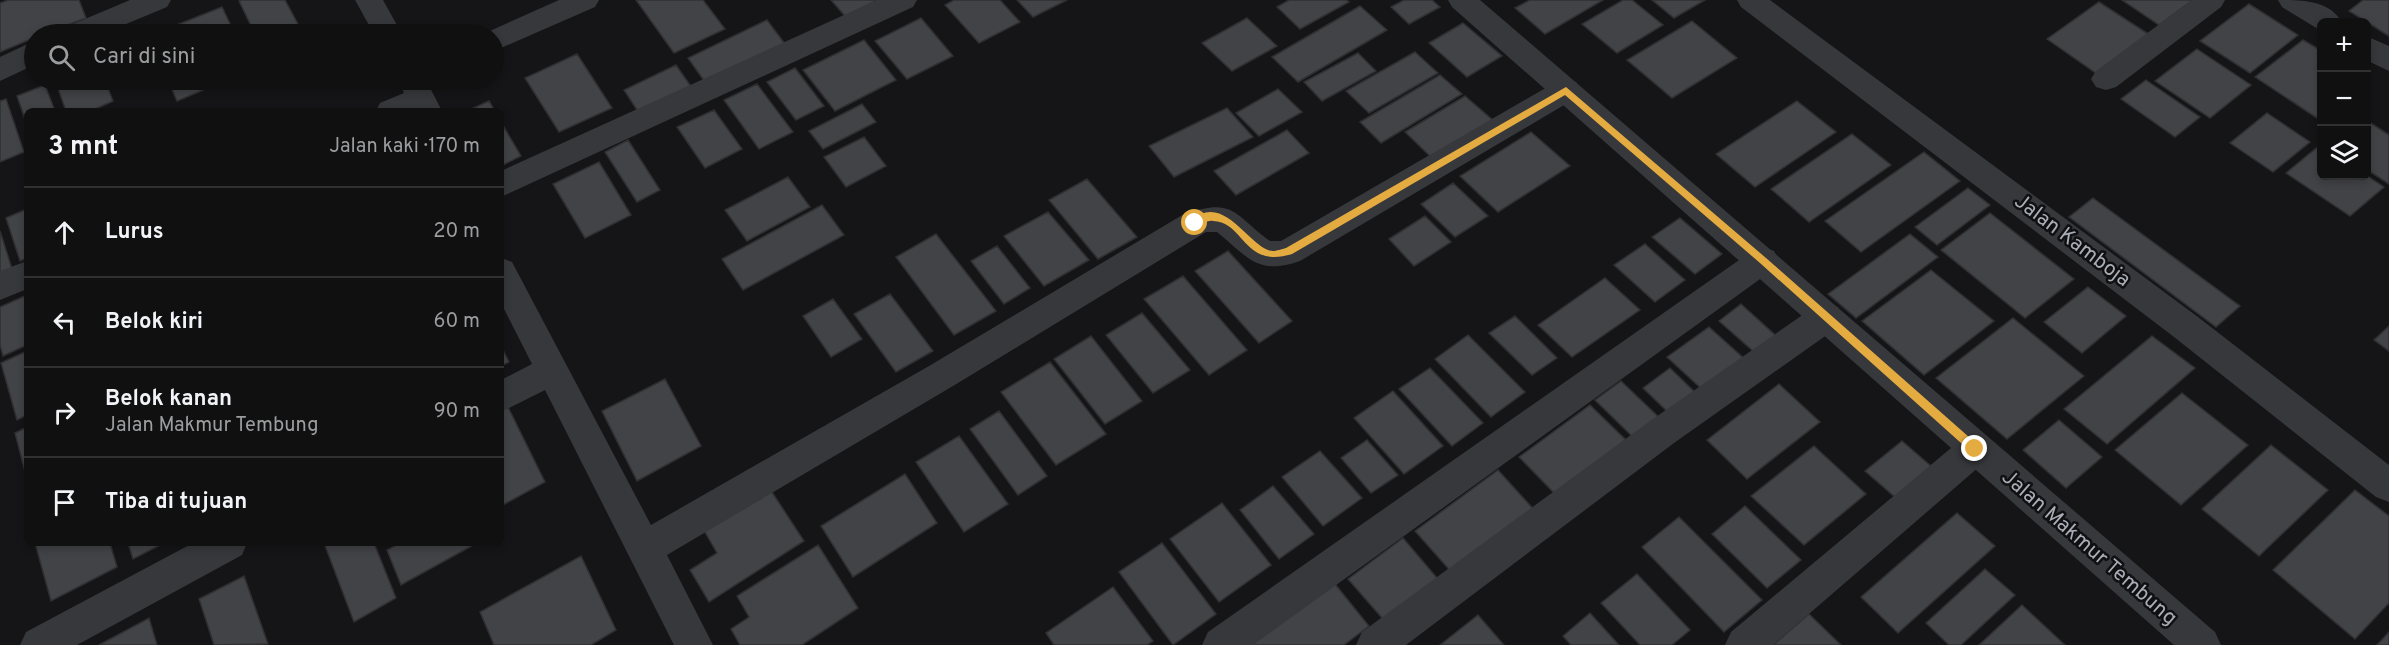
<!DOCTYPE html>
<html lang="id">
<meta charset="utf-8">
<style>
:root{--surface:#101011;--page:#19191a;--text:#f1f3f6;--muted:#9c9d9f;--line:#303031}
body{margin:0;font-family:Overpass,sans-serif;background:var(--page);color:var(--text)}
.controls{position:absolute;right:18px;top:18px;display:grid;overflow:hidden;border-radius:9px;box-shadow:0 3px 9px #0003}
.controls button{width:54px;height:54px;display:grid;place-items:center;padding:0;border:0;border-bottom:2px solid var(--line);background:var(--surface);color:var(--text);font:30px sans-serif}
.stop{position:absolute;width:18px;height:18px;margin:-14px;border:4px solid #e4ab40;border-radius:50%;background:#fff}
.stop.end{background:#e4ab40;border-color:#fff;box-shadow:0 2px 6px #0008}
.list{margin:0;padding:0;list-style:none}
h2{display:flex;justify-content:space-between;align-items:center;height:78px;margin:0;padding:0 24px;font-size:26px}
h2 small{font-size:20px;font-weight:400;color:var(--muted)}
.list li{display:grid;grid-template-columns:39px 1fr auto;gap:18px;align-items:center;box-sizing:border-box;height:90px;padding:0 24px;border-top:2px solid var(--line)}
.list b{display:block;font-size:22px;white-space:nowrap}
.list p{margin:0;font-size:20px;white-space:nowrap;color:var(--muted)}
.list em{font-size:20px;font-style:normal;color:var(--muted)}
.icon{flex:none;width:33px;height:33px;fill:none;stroke:currentColor;stroke-width:2;stroke-linecap:round;stroke-linejoin:round}
.map{position:relative;flex:none;width:2389px;height:645px;overflow:hidden}
.search{position:absolute;background:var(--surface);box-shadow:0 3px 9px #0003;left:24px;top:24px;width:480px;height:66px;display:flex;align-items:center;gap:15px;box-sizing:border-box;padding:0 21px;border-radius:33px;color:var(--muted);font-size:22px}
.panel{position:absolute;background:var(--surface);box-shadow:0 3px 9px #0003;left:24px;top:108px;width:480px;height:438px;border-radius:9px}
.map>svg:first-child{display:block}
</style>
<div class="map">
<svg width="2389" height="645" viewBox="0 0 2389 645">
<rect width="100%" height="100%" fill="#151517"/>
<path fill="#424347" stroke="#303033" stroke-width="1.5" d="M8,0H79L86,18L44,34H34V38L0,52V3Z
M242,0H285L299,26L280,34H255L239,1Z
M636,0H703L725,29L674,53Z
M831,0H878L845,16Z
M954,0H1000L1020,22L979,43L945,5Z
M1017,0H1067L1033,17Z
M1289,0H1346L1349,2L1300,29L1277,7Z
M1404,0H1432L1440,7L1409,24L1391,7Z
M1530,0H1603L1545,34L1515,8Z
M1623,0H1632L1663,25L1617,53L1582,24Z
M1652,0H1705L1674,18Z
M2122,0H2193L2159,25Z
M2363,0H2389V36L2349,11Z
M2099,2L2153,37L2100,76L2047,39Z
M2249,4L2298,35L2250,73L2200,41Z
M1360,6L1387,30L1298,82L1272,57Z
M222,7L235,34H154Z
M921,18L953,56L907,79L875,41Z
M1247,18L1277,46L1232,71L1202,43Z
M767,20L785,44L705,82L688,58Z
M1692,21L1737,58L1672,98L1627,60Z
M1463,23L1502,56L1467,77L1429,43Z
M864,40L896,80L835,111L803,70Z
M2303,40L2322,51V114L2317,118L2255,77Z
M2197,49L2251,85L2210,118L2155,81Z
M1415,52L1438,73L1369,113L1346,91Z
M1358,53L1376,71L1322,101L1304,82Z
M577,54L612,108L559,132L525,78Z
M676,65L692,88L639,113L624,90Z
M795,68L824,106L796,120L767,82Z
M1440,75L1462,94L1381,143L1360,122Z
M55,80H105L113,101L91,111H66Z
M168,80H227L177,101Z
M2146,80L2200,117L2175,137L2121,99Z
M757,84L793,132L759,149L724,100Z
M45,85L55,111H27V125L17,96Z
M1278,89L1302,112L1259,136L1236,113Z
M1465,96L1495,122L1434,160L1405,132Z
M6,99L24,152L0,162V101Z
M489,101L495,111H467Z
M1797,101L1836,132L1755,187L1716,154Z
M862,104L876,122L823,149L809,131Z
M1227,108L1253,137L1174,177L1149,146Z
M714,110L742,149L705,168L677,127Z
M2267,113L2310,142L2273,172L2230,143Z
M2366,120L2389,135V184L2366,169Z
M501,122L521,156L501,166Z
M1287,130L1309,153L1236,195L1214,171Z
M1531,132L1570,166L1498,212L1460,176Z
M1852,134L1891,165L1809,222L1771,189Z
M864,137L886,166L846,187L824,157Z
M628,140L660,190L637,202L605,152Z
M2320,145L2322,176L2366,175L2384,187L2350,216L2286,173Z
M1924,152L1960,181L1861,252L1825,221Z
M599,162L631,215L585,238L553,184Z
M788,177L810,207L747,241L725,210Z
M1087,179L1137,237L1098,259L1049,200Z
M1453,183L1488,216L1455,237L1421,204Z
M1968,188L1990,205L1937,245L1915,227Z
M2093,198L2240,306L2216,327L2069,217Z
M822,205L844,235L743,290L722,259Z
M27,209V258L20,261L6,218Z
M1048,212L1089,260L1044,286L1004,236Z
M1990,213L2074,279L2025,318L1941,250Z
M1425,216L1451,242L1414,266L1389,239Z
M1680,218L1722,254L1695,274L1652,237Z
M0,231L13,272L0,277Z
M936,234L996,311L954,335L896,257Z
M1910,234L1938,257L1856,318L1828,294Z
M1645,244L1685,280L1655,302L1614,265Z
M997,246L1030,288L1004,304L971,261Z
M1228,251L1292,321L1259,343L1195,271Z
M1931,270L1994,321L1924,375L1862,321Z
M1183,276L1247,350L1209,375L1144,299Z
M1605,278L1640,310L1572,357L1538,325Z
M2088,287L2126,316L2082,353L2044,322Z
M890,294L933,351L896,372L854,314Z
M27,295V345L3,356L0,345V307Z
M833,299L862,339L831,357L803,316Z
M1741,304L1784,343L1762,359L1719,321Z
M1142,313L1190,370L1153,393L1106,335Z
M1515,316L1557,358L1532,375L1489,333Z
M2013,318L2084,376L2007,439L1936,378Z
M2389,326V351L2374,340Z
M1709,327L1748,362L1706,393L1667,357Z
M1468,335L1525,392L1491,417L1435,359Z
M1091,336L1142,401L1105,424L1054,359Z
M2152,336L2195,368L2107,444L2064,409Z
M501,346L509,362L501,366Z
M27,351V415L17,420L1,363Z
M1050,362L1106,434L1056,465L1001,392Z
M1430,368L1483,423L1452,446L1399,389Z
M1670,368L1703,400L1676,420L1643,388Z
M665,379L701,446L637,481L602,411Z
M1621,381L1666,424L1640,444L1595,400Z
M1779,384L1820,422L1747,479L1707,440Z
M1393,391L1443,446L1404,474L1354,418Z
M2182,393L2248,445L2181,505L2115,450Z
M1590,405L1626,440L1555,494L1519,457Z
M508,407L545,482L501,506V410Z
M999,411L1047,476L1018,495L970,429Z
M2059,420L2102,457L2066,488L2023,450Z
M27,427V471L25,472L15,433Z
M959,436L1008,504L964,532L916,462Z
M1367,440L1398,475L1371,493L1341,458Z
M1902,441L1932,467L1896,498L1865,471Z
M2271,445L2328,490L2259,556L2202,509Z
M1814,446L1866,494L1804,545L1751,496Z
M1320,451L1362,498L1323,526L1282,477Z
M1498,470L1537,513L1454,575L1415,531Z
M905,474L937,523L853,577L821,526Z
M768,486L804,541L709,602L690,570L717,553L702,527Z
M1273,486L1314,534L1279,559L1240,510Z
M2355,490L2389,516V603L2355,639L2273,570Z
M1222,503L1271,565L1219,602L1170,539Z
M1745,506L1801,560L1767,588L1712,534Z
M1957,513L1995,546L1898,633L1861,597Z
M1679,517L1762,600L1724,632L1642,547Z
M1403,538L1443,585L1389,626L1348,579Z
M35,543H110L117,567L51,601Z
M128,543H164L133,559Z
M324,543H374L396,598L354,622Z
M400,543H477L401,585L387,550Z
M1162,543L1216,614L1173,645L1119,572Z
M818,545L858,608L802,645H740L731,629L749,617L737,596Z
M581,556L616,630L591,645H494L480,612Z
M1985,569L2015,595L1961,645H1949L1926,623Z
M1637,574L1690,630L1672,645H1640L1601,603Z
M244,576L268,644L214,645L199,599Z
M1335,584L1369,626L1344,645H1250Z
M1113,587L1153,641L1147,645H1054L1046,633Z
M2022,605L2065,645H1979Z
M1590,613L1619,645H1571L1563,636Z
M1809,614L1841,645H1773Z
M1478,615L1504,645H1440Z
M149,618L157,645H99Z
M2389,632V645H2377Z"/>
<g fill="none" stroke-linecap="round" stroke-linejoin="round">
<path fill="#37383c" fill-rule="evenodd" d="M130,0H171L167,7L102,34H62L66,27Z
M355,0H383L402,34H374Z
M559,0H599L595,7L494,51V34H483Z
M877,0H917L913,7L501,197V171Z
M1737,0H1770L2198,317L2389,465V502L2376,497L2174,337L1741,7Z
M2192,0H2225L2221,7L2116,87L2106,90L2096,87L2091,79L2096,71Z
M2278,0C2302,0 2329,0 2342,22H2322V30L2318,29L2282,7Z
M2366,36L2389,46V71L2366,60Z
M34,41V65L0,81V57Z
M1566,79L1576,82L1581,90L1576,98L1300,261C1257,276 1248,257 1217,232H1206L953,386L667,555L713,645H674L545,390L501,412V380L532,364L501,303V258L512,262L651,525L929,366L1184,214C1235,197 1233,214 1270,241H1281L1556,82Z
M398,80H426L442,111H376L380,103L404,93Z
M1763,247L1774,251L1779,260L1774,269L1253,645H1202L1208,632L1752,251Z
M27,261V289L0,300V271Z
M1826,303L1838,307L1842,317L1838,327L1674,443L1406,645H1356L1362,632L1650,421L1814,307Z
M1975,433L1987,438L1992,449L1987,460L1773,645H1725L1731,632L1963,438Z
M193,543H247L242,555L77,645H20L26,632Z"/>
<path fill="#37383c" fill-rule="evenodd" d="M1448,0H1480L2215,632L2221,645H2174L1452,7Z"/>
</g>
<path fill="#e4ab40" d="M1566,87L1766,258L1978,445V452H1971L1760,263L1565,95L1292,254C1243,269 1245,222 1213,221C1207,220 1201,225 1195,227L1190,223C1222,187 1250,250 1273,251C1276,251 1282,249 1286,248Z"/>
<g text-anchor="middle" dominant-baseline="central" stroke-width="5" stroke-linejoin="round" paint-order="stroke">
<g font-size="21" fill="#a8adb6" stroke="#101012">
<text transform="translate(2072 241) rotate(37)">Jalan Kamboja</text>
<text transform="translate(2089 548) rotate(41)">Jalan Makmur Tembung</text>
</g>
</g>
</svg>
<div class="controls">
<button>+</button>
<button>−</button>
<button><svg class="icon" aria-label="layers" viewBox="0 0 24 24"><path d="M12 4l9 5-9 5-9-5zM3 14l9 5 9-5"/></svg></button>
</div>
<div class="stop" style="left:1195px;top:223px"></div>
<div class="stop end" style="left:1975px;top:449px"></div>
<div class="search"><svg class="icon" aria-label="search" viewBox="0 0 24 24"><circle cx="10" cy="10" r="6"/><path d="M15 15l6 6"/></svg>Cari di sini</div>
<section class="panel">
<h2>3 mnt<small>Jalan kaki · 170 m</small></h2>
<ul class="list">
<li><svg class="icon" aria-label="ahead" viewBox="0 0 24 24"><path d="M12 20V5M6 11l6-6 6 6"/></svg><div><b>Lurus</b></div><em>20 m</em></li>
<li><svg class="icon" aria-label="left" viewBox="0 0 24 24"><path d="M17 20v-9H6M10 6l-5 5 5 5"/></svg><div><b>Belok kiri</b></div><em>60 m</em></li>
<li><svg class="icon" aria-label="right" viewBox="0 0 24 24"><path d="M7 20v-9h11M14 6l5 5-5 5"/></svg><div><b>Belok kanan</b><p>Jalan Makmur Tembung</p></div><em>90 m</em></li>
<li><svg class="icon" aria-label="arrive" viewBox="0 0 24 24"><path d="M6 21V4h12l-3 4 3 4H6"/></svg><div><b>Tiba di tujuan</b></div></li>
</ul>
</section>
</div>
